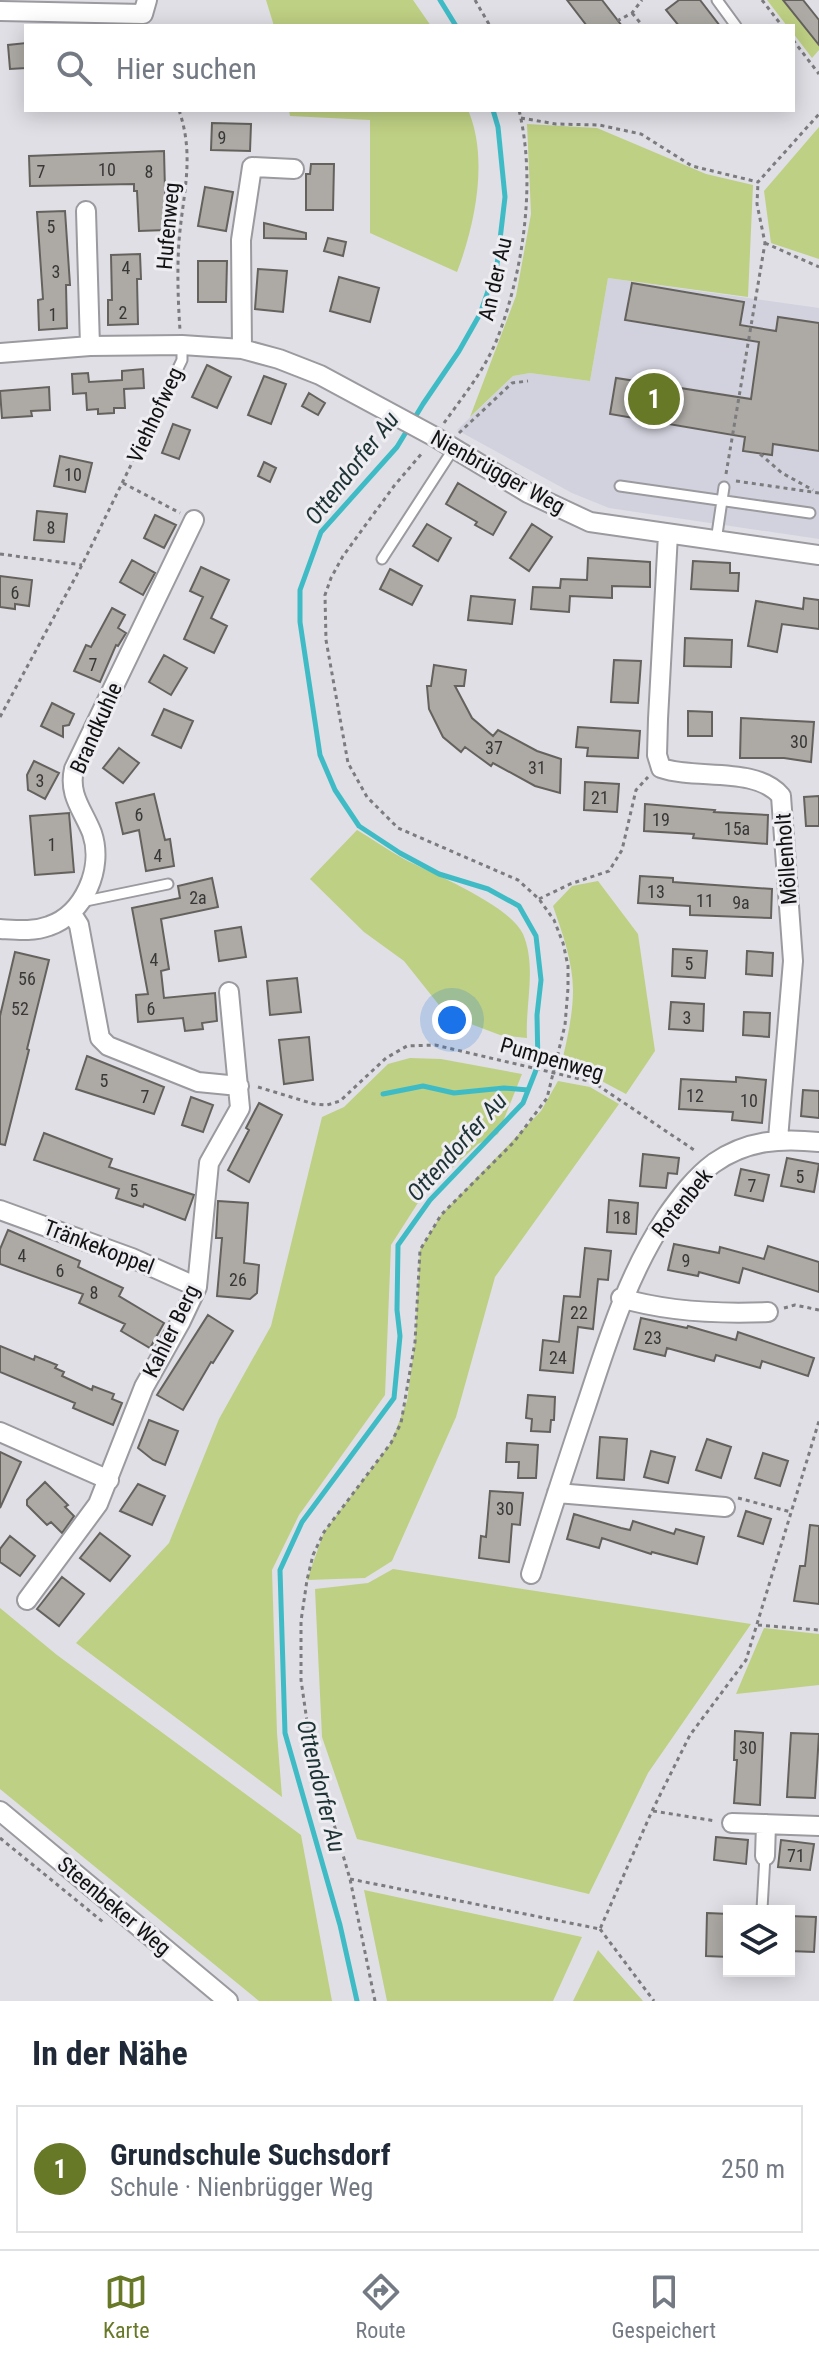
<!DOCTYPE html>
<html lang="de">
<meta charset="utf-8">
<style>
:root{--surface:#fff;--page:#f6f6f7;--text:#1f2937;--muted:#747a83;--line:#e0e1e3;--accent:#677827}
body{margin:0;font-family:"Roboto Condensed",sans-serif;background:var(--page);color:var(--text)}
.controls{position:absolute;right:24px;bottom:24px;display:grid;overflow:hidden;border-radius:0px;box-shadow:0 4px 20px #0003}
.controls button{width:72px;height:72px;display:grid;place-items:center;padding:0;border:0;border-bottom:2px solid var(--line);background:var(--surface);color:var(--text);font:40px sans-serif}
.you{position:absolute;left:452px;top:1020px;width:28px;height:28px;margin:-20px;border:6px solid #fff;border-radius:50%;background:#1a73e8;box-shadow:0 0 0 12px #1a73e833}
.badge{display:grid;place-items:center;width:52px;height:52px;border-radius:50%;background:var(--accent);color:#fff;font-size:26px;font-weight:700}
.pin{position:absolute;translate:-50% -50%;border:4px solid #fff;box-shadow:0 2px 8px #0006}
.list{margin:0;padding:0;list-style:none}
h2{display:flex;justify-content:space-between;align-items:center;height:104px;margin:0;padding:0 32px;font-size:34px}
h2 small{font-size:26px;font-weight:400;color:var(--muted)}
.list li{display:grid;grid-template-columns:52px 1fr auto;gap:24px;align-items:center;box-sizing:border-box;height:128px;margin:0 16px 16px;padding:0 16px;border:2px solid var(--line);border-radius:0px}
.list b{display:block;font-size:30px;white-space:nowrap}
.list p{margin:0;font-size:26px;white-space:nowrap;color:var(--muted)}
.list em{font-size:26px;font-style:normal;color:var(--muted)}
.icon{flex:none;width:44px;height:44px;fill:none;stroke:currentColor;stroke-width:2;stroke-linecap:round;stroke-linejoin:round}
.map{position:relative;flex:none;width:819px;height:2001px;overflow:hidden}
.search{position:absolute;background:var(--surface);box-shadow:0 4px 20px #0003;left:24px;right:24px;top:24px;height:88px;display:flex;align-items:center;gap:20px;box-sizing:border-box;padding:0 28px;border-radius:0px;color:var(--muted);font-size:30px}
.sheet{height:248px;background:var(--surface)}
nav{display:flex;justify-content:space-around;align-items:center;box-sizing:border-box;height:112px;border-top:2px solid var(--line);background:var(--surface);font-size:22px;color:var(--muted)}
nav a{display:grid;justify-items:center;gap:4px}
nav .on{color:var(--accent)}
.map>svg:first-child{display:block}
</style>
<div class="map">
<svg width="819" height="2001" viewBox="0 0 819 2001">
<rect width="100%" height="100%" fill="#dfdfe5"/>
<path fill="#d2d2de" d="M608,278L819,308V539L609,508L572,493L457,430L513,376L530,373L590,381Z"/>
<path fill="#bed083" d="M266,0H413L431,26H274Z
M767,0H783L819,45V50L812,58L793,33V26H787Z
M289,110H468C489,158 475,225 457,272L370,233V120L290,116Z
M527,124L597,128L706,174L753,185L748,297L608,278L590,381L530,373L513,376L470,417L516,296L531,214Z
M819,127V259L771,243L764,191Z
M357,830C372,839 388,850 404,859C433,874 510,905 523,934C537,967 525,1004 527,1038L500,1035L447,1015L404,961L364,932L310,879Z
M598,881L638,934L655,1051L626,1094L594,1077L560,1070C566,1044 573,1017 573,990C573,962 562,932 553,906L572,886Z
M410,1058L441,1059L522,1074L498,1134L478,1144L423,1195L391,1245L385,1395L299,1515L272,1570L277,1733L282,1797L76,1643L169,1543L219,1419L271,1326L322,1117L344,1107L388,1064Z
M558,1081L590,1087L619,1104L495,1277L456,1417L392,1561L365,1578L307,1580L324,1532L391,1443L407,1401L415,1342L420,1250L441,1215L541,1111Z
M393,1569L751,1624L648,1773L589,1894L357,1839L322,1737L315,1589L368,1583Z
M0,1608L57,1655L301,1835L332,2001H259L0,1789Z
M764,1628L819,1634V1685L736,1694Z
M364,1890L582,1937L553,2001H387Z
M598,1950L643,2001H573Z"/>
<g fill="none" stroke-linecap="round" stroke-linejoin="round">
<path stroke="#3fbbc6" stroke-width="5" d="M440,0L456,26
M383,1094L423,1086L454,1093L504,1088L528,1090
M357,2001L340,1925L285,1733L280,1570L302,1522L394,1398L400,1336L397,1310L398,1245L430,1200L523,1103L538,1065L537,1015L541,980L536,936L519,906L488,889L439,874L400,853L359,826L335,790L320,755L300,622V590L321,532L397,447L423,404L459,351L480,314L497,265L505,197L498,127L493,110"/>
</g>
<path fill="#adaaa5" stroke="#65625e" stroke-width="2" d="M567,0H602L622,26H587Z
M679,0H700L720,26H679L666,10Z
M783,0H803L819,20V45Z
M26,43V68L10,69L8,45Z
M212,123L251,124L250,151L211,150Z
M164,151L166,230L139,231L137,191H134V184L30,186L29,156Z
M311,164H334L333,210H306V174H310Z
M205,187L233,192L226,231L198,226Z
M65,211L70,285H66L67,328L39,330L38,300L43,299L37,212Z
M264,223L306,233V239L264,238Z
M328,238L346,242L343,256L324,251Z
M140,254L141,279H137L138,324L108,325V300H112L111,255Z
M198,261H227L226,302H198Z
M258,269L287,271L283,312L255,309Z
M339,277L379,288L370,322L330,311Z
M632,283L744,302L740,325L776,331L778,317L819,323V451L773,444L772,455L743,451L745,437L610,414L616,378L751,399L759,342L625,320Z
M207,365L231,377L217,408L192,397Z
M143,369L144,388L124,389L125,408H114V413L98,414V409L87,410L86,393L73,394L72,374L88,373L89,382L122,380V371Z
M264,376L286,384L271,424L248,415Z
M49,387L50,410L31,411L32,416L2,418L0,391Z
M309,393L325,403L318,415L302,406Z
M173,424L190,430L179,459L162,453Z
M60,456L92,463L85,492L54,486Z
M264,462L276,468L270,482L258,476Z
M458,483L506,512L493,535L475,525L477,522L446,504Z
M37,511L67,514L64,542L34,540Z
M155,515L176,525L164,548L144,538Z
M427,524L451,538L438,561L413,546Z
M532,524L552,537L529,571L510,558Z
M588,558L650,562V587L612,586V598L570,596L569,612L531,609L533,587L560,588L561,579L587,580Z
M132,560L155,573L143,595L120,582Z
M693,561L730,563V573H739L738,591L691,589Z
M201,567L229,580L211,618L227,626L214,653L184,639L203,597L190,591Z
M390,569L422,586L412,605L380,589Z
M0,576L32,580L29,606L15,604V609L0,607Z
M471,596L515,600L512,624L468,620Z
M804,598L819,600V629L782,624L777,652L748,646L756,601L803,609Z
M112,608L125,615L118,628L126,633L118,646L116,645L100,682L74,671L86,645L91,647Z
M685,638L732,640L731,667L684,666Z
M164,655L187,668L171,695L149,682Z
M614,660L641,661L638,703L611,702Z
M434,665L466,670L464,686H455L472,718L493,736L498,730L537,751L561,759L560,793L535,786L493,763L491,766L465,747L461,752L443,737L429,709L427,686H431Z
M52,703L74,714L69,725L63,726V737L41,726Z
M164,709L193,721L181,748L152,735Z
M688,711L712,712V736H688Z
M741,718L814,722L811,762L784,758H740Z
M578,727L640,731L638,758L587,756L588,748L576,747Z
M119,748L139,763L123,783L103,768Z
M34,761L59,773L45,799L28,790L27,775Z
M585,782L619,784L617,812L584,810Z
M154,794L165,840L170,839L174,866L146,871L139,830L123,834L116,803Z
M819,796V826H806L804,797Z
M645,804L715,810L714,812L768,815L767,844L693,838L694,834L644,831Z
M69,813L74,872L35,875L30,816Z
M640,876L673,878V882L772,889L771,918L690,915V906L638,903Z
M212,878L218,907L161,919L169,969L161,971L164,998L215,993L217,1021L202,1023L203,1029L185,1031L183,1018L138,1022L136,995L148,994L132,908L180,898L178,886Z
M241,927L246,957L219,961L215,931Z
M673,949L707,951L705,978L672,976Z
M747,951L773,953L772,976L746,974Z
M15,952L49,960L27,1049L29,1050L5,1145L0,1144V1016Z
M297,978L301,1012L270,1015L267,981Z
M671,1002L704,1004L703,1031L669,1029Z
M744,1012L770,1013L769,1037L743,1035Z
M309,1037L313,1080L284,1084L279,1040Z
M87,1056L164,1087L154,1114L76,1089Z
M736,1077L766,1080L762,1123L732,1120L733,1112L679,1109L681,1079L736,1082Z
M803,1090L819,1091V1118L801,1116Z
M191,1097L213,1105L203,1132L182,1125Z
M259,1103L282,1115L249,1182L228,1170L249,1130L246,1128Z
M44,1133L112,1159L109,1167L194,1195L185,1220L144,1204L143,1207L116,1198L119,1189L34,1160Z
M643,1154L679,1158L677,1174L668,1173L666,1188L640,1186Z
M787,1158L819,1164L814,1192L781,1186Z
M741,1169L769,1175L763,1201L735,1195Z
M609,1200L638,1203L636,1234L607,1232Z
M218,1201L248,1203L244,1263L259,1265L257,1293L250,1299L217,1296L222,1238H216Z
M8,1230L80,1261L78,1267L123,1288L119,1296L164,1323L150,1348L121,1331L125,1324L79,1303L83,1294L0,1264V1249Z
M674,1244L719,1253L720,1247L764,1259L768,1246L819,1262V1292L743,1268L739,1283L699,1272L698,1276L668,1270Z
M585,1248L611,1251L608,1280L598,1279L593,1329L578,1327L573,1373L540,1370L543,1340L559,1342L564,1296L580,1297Z
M208,1315L233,1331L213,1363L211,1362L183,1410L157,1395Z
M641,1318L687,1328L688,1326L736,1340L738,1332L814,1358L808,1376L762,1361L760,1368L716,1355L714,1361L667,1348L665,1356L634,1349Z
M0,1346L34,1360L35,1356L57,1365L55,1368L64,1372L62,1376L92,1390L93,1386L114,1394L112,1399L122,1403L113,1425L73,1408L75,1403L0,1372Z
M528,1395L555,1397L554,1420H551L550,1432L531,1431L532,1419L526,1418Z
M149,1420L178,1431L165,1465L153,1460L138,1448Z
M600,1437L627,1439L624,1480L597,1478Z
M707,1439L731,1447L721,1478L696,1470Z
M507,1443L538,1445L536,1478H518L519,1462H506Z
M651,1451L675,1457L668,1483L644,1477Z
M0,1452L21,1462L0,1508Z
M763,1453L788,1461L780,1486L755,1478Z
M45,1482L68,1505L65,1507L74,1516L62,1533L51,1522L47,1525L27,1505V1500Z
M138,1484L165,1496L152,1525L120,1511Z
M490,1491L523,1493L520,1525L512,1524L509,1562L479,1558L481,1536L486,1537Z
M746,1511L771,1519L763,1544L738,1536Z
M574,1514L621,1528L630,1530L633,1521L674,1534L676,1529L704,1537L697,1564L652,1552L651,1554L602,1538L599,1548L567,1539Z
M810,1525L819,1526V1604L794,1601L800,1566H805Z
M100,1533L130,1556L110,1581L80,1558Z
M10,1536L35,1556L20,1576L0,1562V1549Z
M62,1577L84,1594L59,1626L37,1609Z
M735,1731L763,1733L760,1805L734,1803L737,1760H734Z
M791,1733L819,1734L815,1798L787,1797Z
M716,1837L748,1840L746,1864L714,1860Z
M781,1840L814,1844L810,1870L778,1867Z
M707,1913L729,1914V1957L706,1956Z
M789,1916L816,1917L814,1952L789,1951Z"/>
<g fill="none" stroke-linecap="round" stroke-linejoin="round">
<g stroke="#9a9a9f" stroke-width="13">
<path id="lane" d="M717,0L736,26
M156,414L182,360V345
M620,486L810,513
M716,541L724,487
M382,559L454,448
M81,902L168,884
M762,1909L765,1856"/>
</g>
<g stroke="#9a9a9f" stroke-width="22">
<path id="street" d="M0,11L143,14L147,0
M86,211L90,346
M242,349L241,240L252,167L294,169
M0,353L90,346L182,345L242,349L279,359L320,375L435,437L528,493L590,522L819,555
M668,534L658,719L657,755L661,768C696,780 756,766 781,796L793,961L778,1139
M72,914L79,925L100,1038L108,1046L198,1082L239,1086
M0,929C17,930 33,932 49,926C84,914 104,868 92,833C83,810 68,795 74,769L194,520
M0,1210L132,1258L197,1287
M621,1298C668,1312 720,1314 768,1312
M0,1432L109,1480
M557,1493L725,1507
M531,1574C549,1518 567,1462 586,1406C608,1340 627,1276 666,1217C680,1197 695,1177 714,1163C747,1140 781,1138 819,1142
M27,1600L98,1504L144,1387L181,1321L197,1287L209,1163L240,1108L229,992
M0,1811L228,2001
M732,1823L819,1826
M765,1856L766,1824"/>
</g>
<path stroke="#7c7c7f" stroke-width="3" stroke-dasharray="4 4" stroke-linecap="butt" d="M475,0L490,26
M762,0L782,26
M632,13L643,26
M617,21L632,13L642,0
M793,40L819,74
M179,110C195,157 183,193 179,241C177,270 178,301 180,330
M521,118L556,124L599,125L641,134L692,166L758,182L819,114
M765,243L819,267
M444,423C464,395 487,367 499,334C524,267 536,180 519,110
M459,433L512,383L528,381
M760,454L782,473L813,490
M726,474L765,243L757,204L758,182
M736,481L819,493
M123,483L180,513
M0,554L82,565
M0,717L82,565L151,424
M539,899L570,884L609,871L622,850L636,790L648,777
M258,1087L314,1104L327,1105L340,1101L386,1058L407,1046L435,1045L593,1082L697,1152
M784,1308L795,1305L819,1310
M738,1498L791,1512
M758,1625L819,1630
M653,1811L716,1821
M0,1838L103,1922
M350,1879L600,1929L652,1811L690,1735L746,1660L819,1421
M600,1929L654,2001
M375,2001L350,1879L310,1742L301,1680V1621L307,1580L313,1555L324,1532L391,1443L401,1423L415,1342L420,1250L441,1215L514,1142L547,1098L565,1025L568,988V966L563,943L554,920L539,899L518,880L398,828L367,797L348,763L326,640L325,595L331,578L343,556L394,486L423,452"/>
<use href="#lane" stroke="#fff" stroke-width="9"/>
<use href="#street" stroke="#fff" stroke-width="18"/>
</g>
<g text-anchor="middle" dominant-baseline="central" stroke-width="6" stroke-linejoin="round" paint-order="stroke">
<g font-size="18" fill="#393838">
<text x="222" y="137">9</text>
<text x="107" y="169">10</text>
<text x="41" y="171">7</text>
<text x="149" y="171">8</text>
<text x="51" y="226">5</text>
<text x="126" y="267">4</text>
<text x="56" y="271">3</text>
<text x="123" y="312">2</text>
<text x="53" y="314">1</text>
<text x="73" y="474">10</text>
<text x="51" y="527">8</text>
<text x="15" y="592">6</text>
<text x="93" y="664">7</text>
<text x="799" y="741">30</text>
<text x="494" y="747">37</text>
<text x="537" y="767">31</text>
<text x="40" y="780">3</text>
<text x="600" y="797">21</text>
<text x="139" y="814">6</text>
<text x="661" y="819">19</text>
<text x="737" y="828">15a</text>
<text x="52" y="844">1</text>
<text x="158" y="855">4</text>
<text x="656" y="891">13</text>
<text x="198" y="897">2a</text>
<text x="705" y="900">11</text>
<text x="741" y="902">9a</text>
<text x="154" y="959">4</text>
<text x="689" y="963">5</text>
<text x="27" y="978">56</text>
<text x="20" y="1008">52</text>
<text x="151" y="1008">6</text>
<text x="687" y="1017">3</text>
<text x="104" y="1080">5</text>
<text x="695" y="1095">12</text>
<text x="145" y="1096">7</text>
<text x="749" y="1100">10</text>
<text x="800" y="1176">5</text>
<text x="752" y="1185">7</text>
<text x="134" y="1190">5</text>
<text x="622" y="1217">18</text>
<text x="22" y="1255">4</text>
<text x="686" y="1260">9</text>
<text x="60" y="1270">6</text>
<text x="238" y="1279">26</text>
<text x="94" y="1292">8</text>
<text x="579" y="1312">22</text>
<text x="653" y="1337">23</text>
<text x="558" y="1357">24</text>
<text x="505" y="1508">30</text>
<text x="748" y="1747">30</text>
<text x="796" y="1855">71</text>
</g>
<g font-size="22" fill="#121213" stroke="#ededf2">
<text transform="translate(168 226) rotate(-85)">Hufenweg</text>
<text transform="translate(495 279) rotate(-77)">An der Au</text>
<text transform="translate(155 415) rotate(-65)">Viehhofweg</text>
<text transform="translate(498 472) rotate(29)">Nienbrügger Weg</text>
<text transform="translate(96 728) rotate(-66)">Brandkuhle</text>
<text transform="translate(786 859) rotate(-94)">Möllenholt</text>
<text transform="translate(552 1059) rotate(16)">Pumpenweg</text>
<text transform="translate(682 1203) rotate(-51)">Rotenbek</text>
<text transform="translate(99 1247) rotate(21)">Tränkekoppel</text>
<text transform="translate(171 1331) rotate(-64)">Kahler Berg</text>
<text transform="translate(114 1906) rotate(40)">Steenbeker Weg</text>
</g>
<g font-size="24" font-style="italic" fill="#1e3335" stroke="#ededf2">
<text transform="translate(352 468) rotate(-52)">Ottendorfer Au</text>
<text transform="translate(457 1147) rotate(-48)">Ottendorfer Au</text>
<text transform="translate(321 1786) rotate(76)">Ottendorfer Au</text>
</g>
</g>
</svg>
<div class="controls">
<button><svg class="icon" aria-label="layers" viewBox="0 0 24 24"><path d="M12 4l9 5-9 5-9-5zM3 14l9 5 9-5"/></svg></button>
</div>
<div class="you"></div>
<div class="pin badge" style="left:654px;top:399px">1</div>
<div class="search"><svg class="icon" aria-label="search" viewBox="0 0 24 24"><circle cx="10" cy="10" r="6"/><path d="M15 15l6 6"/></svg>Hier suchen</div>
</div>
<section class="sheet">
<h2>In der Nähe<small></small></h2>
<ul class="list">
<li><span class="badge">1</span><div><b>Grundschule Suchsdorf</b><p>Schule · Nienbrügger Weg</p></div><em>250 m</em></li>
</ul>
</section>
<nav>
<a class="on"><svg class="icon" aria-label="map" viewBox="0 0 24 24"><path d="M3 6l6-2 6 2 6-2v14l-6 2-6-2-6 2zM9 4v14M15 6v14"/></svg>Karte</a>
<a><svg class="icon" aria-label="directions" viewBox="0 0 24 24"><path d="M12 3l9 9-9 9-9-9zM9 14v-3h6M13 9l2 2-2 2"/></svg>Route</a>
<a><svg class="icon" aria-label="saved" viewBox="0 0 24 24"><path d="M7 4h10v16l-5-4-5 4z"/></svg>Gespeichert</a>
</nav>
